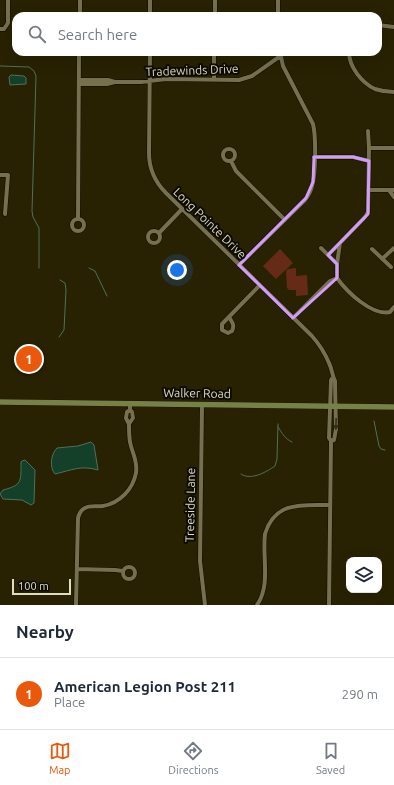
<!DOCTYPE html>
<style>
:root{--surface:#fff;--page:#f2f2f3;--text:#1f2937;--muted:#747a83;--line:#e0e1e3;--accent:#ea580c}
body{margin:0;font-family:Ubuntu,sans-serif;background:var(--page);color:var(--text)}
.controls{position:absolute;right:12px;bottom:12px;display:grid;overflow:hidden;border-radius:8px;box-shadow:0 4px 16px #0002}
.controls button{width:36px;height:36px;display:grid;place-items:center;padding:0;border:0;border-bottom:1px solid var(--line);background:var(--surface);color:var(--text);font:20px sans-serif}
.scale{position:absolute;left:12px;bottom:10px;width:59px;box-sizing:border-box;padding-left:4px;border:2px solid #dfdcca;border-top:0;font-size:11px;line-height:14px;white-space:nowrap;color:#dfdcca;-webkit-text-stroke:3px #0e0b02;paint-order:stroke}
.you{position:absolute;left:177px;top:270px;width:14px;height:14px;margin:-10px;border:3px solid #fff;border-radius:50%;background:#1a73e8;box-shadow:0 0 0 6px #1a73e833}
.badge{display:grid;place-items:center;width:26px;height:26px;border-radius:50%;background:var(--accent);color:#fff;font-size:13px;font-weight:700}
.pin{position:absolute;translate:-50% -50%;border:2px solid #fff;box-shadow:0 1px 4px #0006}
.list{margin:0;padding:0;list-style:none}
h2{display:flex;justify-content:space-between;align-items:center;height:52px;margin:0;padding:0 16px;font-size:17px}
h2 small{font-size:13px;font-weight:400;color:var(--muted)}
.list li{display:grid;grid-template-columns:26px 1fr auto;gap:12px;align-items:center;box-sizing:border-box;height:72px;padding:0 16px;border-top:1px solid var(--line)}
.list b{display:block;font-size:15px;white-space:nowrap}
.list p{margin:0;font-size:13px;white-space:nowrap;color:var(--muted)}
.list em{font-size:13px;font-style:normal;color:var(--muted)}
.icon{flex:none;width:22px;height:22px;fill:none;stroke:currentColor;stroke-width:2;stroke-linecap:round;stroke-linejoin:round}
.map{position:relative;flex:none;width:394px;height:605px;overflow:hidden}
.search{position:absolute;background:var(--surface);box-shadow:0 4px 16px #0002;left:12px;right:12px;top:12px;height:44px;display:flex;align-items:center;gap:10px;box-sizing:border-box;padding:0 14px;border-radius:12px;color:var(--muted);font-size:15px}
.sheet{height:124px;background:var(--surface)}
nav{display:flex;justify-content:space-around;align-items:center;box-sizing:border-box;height:56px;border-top:1px solid var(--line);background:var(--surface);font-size:11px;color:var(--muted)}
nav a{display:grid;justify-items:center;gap:2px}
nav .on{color:var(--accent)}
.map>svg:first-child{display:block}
</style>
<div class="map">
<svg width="394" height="605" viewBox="0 0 394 605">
<rect width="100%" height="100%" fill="#282202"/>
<path fill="#662b17" d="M280,249L293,263L276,279L263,266Z
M296,268V276L307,275L308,295L296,296V290H289L287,288L286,271L288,269Z"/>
<path fill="#14402a" stroke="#516f5a" d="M11,75L24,76L26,78V84L10,85L9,77Z
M91,442L94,445L98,470C81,465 72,470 55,474C49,467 51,454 57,448L78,446Z
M25,460L35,470L34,503L31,505L22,500L3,499L0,494L3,490C22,485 21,482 21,462L22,461Z"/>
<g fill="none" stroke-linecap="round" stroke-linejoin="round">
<path stroke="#516f5a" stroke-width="1" d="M0,66L29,67L34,71L36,76L32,211L33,217L39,228V268
M89,268L95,271L107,296
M59,337L64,330L66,290L65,283L60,280
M374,421L379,446L381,449L385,450
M278,427C282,433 285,439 292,442
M241,474C251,481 266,472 275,466L277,459L278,424"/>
<g stroke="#100b00" stroke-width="5">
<path id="street" d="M278,0V16
M80,16V0
M150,16V0
M215,16V0
M378,25L394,27
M0,29H4L8,23V0
M150,52L149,153C149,169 155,182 166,193L312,336C319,344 325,353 329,363C332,369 332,375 335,381L336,429L334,440L331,441
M349,52C349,67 362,83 375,89C381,91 388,92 394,92
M214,79V52
M79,80H108L115,82
M79,84H107L115,82H141L166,79L239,80L252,76L286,52
M369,148H394
M223 155a6 6 0 1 1 12 0a6 6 0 1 1-12 0Z
M314,157H353L369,161
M231,161L236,171L285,220
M0,175H8L5,214
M368,190H394
M389,190L394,197
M72 225a6 6 0 1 1 12 0a6 6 0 1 1-12 0Z
M78,219L79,52
M148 237a6 6 0 1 1 12 0a6 6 0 1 1-12 0Z
M159,233L182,209
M321,248L337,264
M372,249L391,267
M328,255L340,243
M382,259L394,248
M239,265L305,200C308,196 311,191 312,186C316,174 316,136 313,124L283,66L280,52
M337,278V264L340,243L365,217L368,212L369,148L368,131
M229,317C232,322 235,325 232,331L228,333L222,330V324L260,285
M293,318L330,281L337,278C347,292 372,316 390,312L394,307
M202,405L200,561L205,605
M130,410L127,412L126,418L129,424L133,418L132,412L130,410V404
M123 573a6 6 0 1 1 12 0a6 6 0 1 1-12 0Z
M77,569L115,570L123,571
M76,605L78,518C79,514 81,510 85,508C90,505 97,507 103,506C120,503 133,489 136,473C138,461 132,453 130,442C129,436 129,430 129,424
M257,605C271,585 262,557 265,534C275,501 302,505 330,505
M329,605L331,441L329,438L331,380L333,377"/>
</g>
<g stroke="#100b00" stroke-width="6">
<path id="secondary" d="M0,402L394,407"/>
</g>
<use href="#street" stroke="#76704f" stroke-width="4"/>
<use href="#secondary" stroke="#768145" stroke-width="5.5"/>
</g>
<defs><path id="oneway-solid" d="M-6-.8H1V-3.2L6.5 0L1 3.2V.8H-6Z"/></defs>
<use fill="#322e1d" href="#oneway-solid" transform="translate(336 424) rotate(91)"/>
<path fill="none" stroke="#d29cfd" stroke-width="3" stroke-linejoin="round" d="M314,157H353L369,161L368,214L328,255L337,264V278L293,318L239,265L306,198L313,182Z"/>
<g text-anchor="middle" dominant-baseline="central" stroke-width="4" stroke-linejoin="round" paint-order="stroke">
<g font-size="12" fill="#dfdcca" stroke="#0e0b02">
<text transform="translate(192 70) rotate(-2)">Tradewinds Drive</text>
<text transform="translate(210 223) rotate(44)">Long Pointe Drive</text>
<text transform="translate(197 393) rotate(1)">Walker Road</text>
<text transform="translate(190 505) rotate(-89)">Treeside Lane</text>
</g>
</g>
</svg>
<div class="controls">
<button><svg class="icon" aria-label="layers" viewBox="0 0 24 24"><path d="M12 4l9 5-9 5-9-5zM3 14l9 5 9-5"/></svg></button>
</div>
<div class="scale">100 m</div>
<div class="you"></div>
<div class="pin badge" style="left:29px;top:359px">1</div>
<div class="search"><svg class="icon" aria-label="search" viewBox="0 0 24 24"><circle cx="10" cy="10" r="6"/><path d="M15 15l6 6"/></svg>Search here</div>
</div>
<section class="sheet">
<h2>Nearby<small></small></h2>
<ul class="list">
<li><span class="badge">1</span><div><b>American Legion Post 211</b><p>Place</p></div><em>290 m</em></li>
</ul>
</section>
<nav>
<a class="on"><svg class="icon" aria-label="map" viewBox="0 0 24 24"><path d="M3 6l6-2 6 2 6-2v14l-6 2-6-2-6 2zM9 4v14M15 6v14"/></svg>Map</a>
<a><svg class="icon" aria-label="directions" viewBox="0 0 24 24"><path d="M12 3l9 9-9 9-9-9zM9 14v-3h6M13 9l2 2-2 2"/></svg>Directions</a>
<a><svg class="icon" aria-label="saved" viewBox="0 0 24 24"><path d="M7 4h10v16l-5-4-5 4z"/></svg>Saved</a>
</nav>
